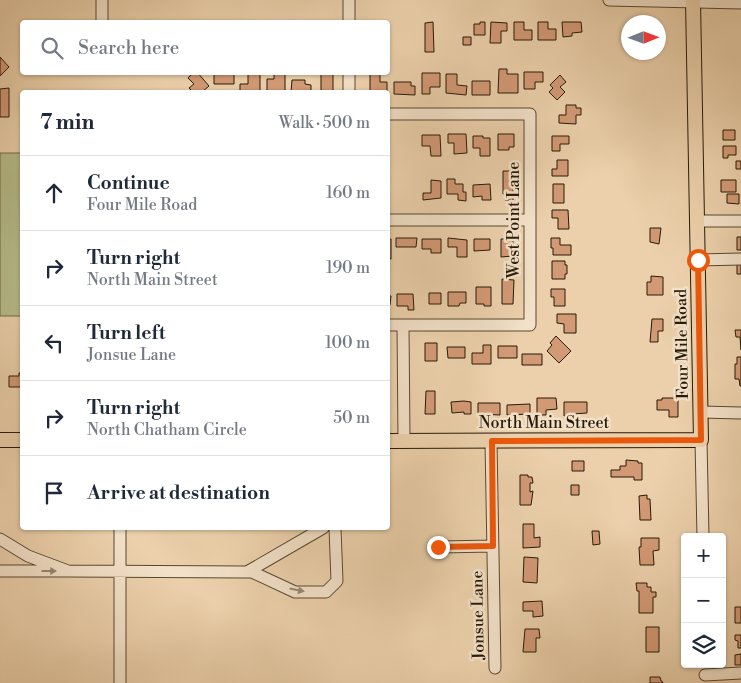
<!DOCTYPE html>
<meta charset="utf-8">
<style>
:root{--surface:#fff;--page:#f2f2f3;--text:#1f2937;--muted:#747a83;--line:#e0e1e3}
body{margin:0;font-family:"Libre Bodoni",serif;background:var(--page);color:var(--text)}
.controls{position:absolute;right:15px;bottom:15px;display:grid;overflow:hidden;border-radius:5px;box-shadow:0 1px 4px #0004}
.controls button{width:45px;height:45px;display:grid;place-items:center;padding:0;border:0;border-bottom:1px solid var(--line);background:var(--surface);color:var(--text);font:25px sans-serif}
.compass{position:absolute;left:621px;top:15px;width:45px;height:45px;border-radius:50%;background:var(--surface);box-shadow:0 1px 4px #0004;rotate:89deg}
.stop{position:absolute;width:15px;height:15px;margin:-11px;border:4px solid #ea580c;border-radius:50%;background:#fff}
.stop.end{background:#ea580c;border-color:#fff;box-shadow:0 1px 5px #0008}
.list{margin:0;padding:0;list-style:none}
h2{display:flex;justify-content:space-between;align-items:center;height:65px;margin:0;padding:0 20px;font-size:21px}
h2 small{font-size:16px;font-weight:400;color:var(--muted)}
.list li{display:grid;grid-template-columns:32px 1fr auto;gap:15px;align-items:center;box-sizing:border-box;height:75px;padding:0 20px;border-top:1px solid var(--line)}
.list b{display:block;font-size:19px;white-space:nowrap}
.list p{margin:0;font-size:16px;white-space:nowrap;color:var(--muted)}
.list em{font-size:16px;font-style:normal;color:var(--muted)}
.icon{flex:none;width:28px;height:28px;fill:none;stroke:currentColor;stroke-width:2;stroke-linecap:round;stroke-linejoin:round}
.map{position:relative;flex:none;width:741px;height:683px;overflow:hidden}
.search{position:absolute;background:var(--surface);box-shadow:0 1px 4px #0004;left:20px;top:20px;width:370px;height:55px;display:flex;align-items:center;gap:12px;box-sizing:border-box;padding:0 18px;border-radius:5px;color:var(--muted);font-size:19px}
.panel{position:absolute;background:var(--surface);box-shadow:0 1px 4px #0004;left:20px;top:90px;width:370px;height:440px;border-radius:5px}
.map>svg:first-child{display:block}
</style>
<div class="map">
<svg width="741" height="683" viewBox="0 0 741 683">
<rect width="100%" height="100%" fill="#ebd0ab"/>
<filter id="stains"><feTurbulence type="fractalNoise" baseFrequency=".004" numOctaves="4"/><feColorMatrix values="0 0 0 0 .2 0 0 0 0 .09 0 0 0 0 .02 0 0 0 .5 -.17"/></filter>
<radialGradient id="worn" r=".72"><stop offset=".6" stop-color="#630" stop-opacity="0"/><stop offset="1" stop-color="#630" stop-opacity=".3"/></radialGradient>
<path fill="#b6bb8a" stroke="#6f6a48" d="M0,153H22V316H0Z"/>
<path fill="#d29975" stroke="#281a07" d="M433,22L434,52H425V23Z
M480,22H485V35H474V24H480Z
M491,22L507,23V31H501V43H490Z
M514,22H524V30H532V40H514Z
M538,22H548V29H556V40H538Z
M562,22H581L582,32L572,33V36L563,37Z
M463,37H471V45H463Z
M0,57L9,67L0,76Z
M499,69H507V74H518V93H498Z
M194,72H197L209,86L202,92H193L189,88L194,84L188,78Z
M214,72H234V84H214Z
M524,72H543V82H535V89H524Z
M260,73V92H240V84H248V74Z
M321,73H333V91H321Z
M370,73H380V82H387V92H370Z
M422,73H440V87H430V94H422Z
M274,74H285V92H267V79H274Z
M446,74H457V85L467,86L466,95L446,93Z
M560,75L566,82L560,87L565,92L557,100L549,92L553,88L550,85Z
M292,80H305V84L311,85V92H291Z
M472,81H490V95H472Z
M394,82H411V86H415V95L394,94Z
M9,88V117H0V89Z
M566,105H576V108H581V115H576V124L559,123V115H566Z
M723,130H735V140H723Z
M448,134H466L467,153L454,154V143H448Z
M498,134H514V147H509V150H498Z
M422,135H440L441,156H431L430,146H422Z
M473,136H483V138H490V156H480V148H473Z
M552,136H569V144H560V151H552Z
M723,146H736V155H728V158H723Z
M557,160H568V176H552V169H557Z
M736,161H741V169H736Z
M503,171H513V200H505V194H503Z
M447,179H455V184H463V192H466V201L458,200V194H447Z
M431,180L441,181V198L423,200V193H431Z
M721,180H736V192H721Z
M490,184L491,200H482V196L473,197V185Z
M553,184H564V203H553Z
M727,194H739V204L727,203Z
M552,210H568L569,229H558V218H552Z
M650,228H661L659,244L650,242Z
M737,237H741V250H737Z
M396,238H417L416,247H396Z
M448,238L467,240V257H457V247H448Z
M551,238H560V245H571V255H553V248H551Z
M388,239H391V259H388Z
M422,239H441V253H431V249H422Z
M474,239H490V250L474,251Z
M501,239H513V256L501,257Z
M552,261H565V265H567V274H565V279H552Z
M737,263H741V274H737Z
M651,276L663,277V295H647V282H651Z
M502,279L514,280L513,304H502Z
M476,287H491V306H484V304H476Z
M551,289H565V306H554V297H551Z
M448,292H466V303H460L459,306H448Z
M429,293H441V304H429Z
M397,294H413L414,310H408V306H397Z
M388,296H391L390,305H388Z
M557,314H576V333H564V324L557,323Z
M652,319H663V331H658V342H650Z
M735,330H741V350L740,337H736Z
M556,336L571,351L559,363L547,351L552,345L550,343Z
M425,343H437V361H425Z
M483,345H491V364H472V353H483Z
M498,346H517V358H498Z
M447,347H465V358H448Z
M522,354H542V365H522Z
M737,357H741V386H740L739,379H735V364H737Z
M19,373H22V387H9V376H19Z
M426,391H435V414H425Z
M537,398H556L557,409L546,410V415H537Z
M662,398H678V417H669V410H657V400H662Z
M464,401L471,402V414H464V412L452,413L451,402Z
M564,402H587V413L573,414V416H564Z
M478,403H500V415L478,414Z
M530,404V414L507,415V405Z
M626,460L638,461V463H642V480H634V477H611V470H620V466H626Z
M572,461H584V471H572Z
M520,475H528V477H532L533,483H530V492L533,491L531,505H520Z
M571,485H579V495H571Z
M647,495V499H650L651,520H640L639,496Z
M523,524H534V538L540,537V547L523,548Z
M592,531H599L600,544L593,545Z
M641,538H659V550L653,551L654,565H640L639,547H641Z
M524,557L538,558L537,583L523,582Z
M636,583H647V587H651V592H656V597H653V613H639V591H637Z
M542,601L543,616L533,617V611H523V602Z
M735,607H741V623H735Z
M646,627H659V652H646Z
M525,629H539L540,638H536V652H523Z
M735,635H741V648H738V641L735,640Z
M741,654V665H735V655Z
M650,677H660L661,681H662L663,683H650Z"/>
<g fill="none" stroke-linecap="round" stroke-linejoin="round">
<g stroke="#594830" stroke-width="13">
<path id="minor" d="M609,0L741,3
M102,22V0
M349,22V0
M349,92V72
M388,114H530V325H388
M388,220H530
M697,221H741
M698,260L741,259
M403,325L404,441
M701,412L741,413
M701,440L703,537
M491,441L495,668
M323,528L247,572H252L295,592H326L337,581L335,528
M0,539L28,556L68,571H0
M439,547L493,546
M68,571L247,572
M705,675L741,673
M120,683V528"/>
</g>
<g stroke="#281a07" stroke-width="16">
<path id="major" d="M0,440H22
M388,441L701,440L693,0"/>
</g>
<use href="#minor" stroke="#f2e0c8" stroke-width="11"/>
<use href="#major" stroke="#ebd0ab" stroke-width="14"/>
</g>
<defs><path id="oneway-solid" d="M-6-.8H1V-3.2L6.5 0L1 3.2V.8H-6Z" transform="scale(1.25)"/></defs>
<g fill="#978771">
<use href="#oneway-solid" transform="translate(49 571)"/>
<use href="#oneway-solid" transform="translate(297 590) rotate(11)"/>
</g>
<g fill="none" stroke-linecap="round" stroke-linejoin="round">
<path stroke="#ea580c" stroke-width="6" d="M438,547L493,546L492,441L701,440L698,260"/>
</g>
<g text-anchor="middle" dominant-baseline="central" stroke-width="5" stroke-linejoin="round" paint-order="stroke">
<g font-size="16" fill="#281a07" stroke="#f2e0c8">
<text transform="translate(514 220) rotate(-90)">West Point Lane</text>
<text transform="translate(682 344) rotate(-91)">Four Mile Road</text>
<text x="544" y="423">North Main Street</text>
<text transform="translate(478 615) rotate(-91)">Jonsue Lane</text>
</g>
</g>
<rect width="100%" height="100%" filter="url(#stains)"/>
<rect width="100%" height="100%" fill="url(#worn)"/>
</svg>
<div class="controls">
<button>+</button>
<button>−</button>
<button><svg class="icon" aria-label="layers" viewBox="0 0 24 24"><path d="M12 4l9 5-9 5-9-5zM3 14l9 5 9-5"/></svg></button>
</div>
<svg class="compass" viewBox="-18 -18 36 36"><path d="M0-13l5 13h-10z" fill="#e53935"/><path d="M0 13l5-13h-10z" fill="#747a83"/></svg>
<div class="stop" style="left:698px;top:260px"></div>
<div class="stop end" style="left:438px;top:547px"></div>
<div class="search"><svg class="icon" aria-label="search" viewBox="0 0 24 24"><circle cx="10" cy="10" r="6"/><path d="M15 15l6 6"/></svg>Search here</div>
<section class="panel">
<h2>7 min<small>Walk · 500 m</small></h2>
<ul class="list">
<li><svg class="icon" aria-label="ahead" viewBox="0 0 24 24"><path d="M12 20V5M6 11l6-6 6 6"/></svg><div><b>Continue</b><p>Four Mile Road</p></div><em>160 m</em></li>
<li><svg class="icon" aria-label="right" viewBox="0 0 24 24"><path d="M7 20v-9h11M14 6l5 5-5 5"/></svg><div><b>Turn right</b><p>North Main Street</p></div><em>190 m</em></li>
<li><svg class="icon" aria-label="left" viewBox="0 0 24 24"><path d="M17 20v-9H6M10 6l-5 5 5 5"/></svg><div><b>Turn left</b><p>Jonsue Lane</p></div><em>100 m</em></li>
<li><svg class="icon" aria-label="right" viewBox="0 0 24 24"><path d="M7 20v-9h11M14 6l5 5-5 5"/></svg><div><b>Turn right</b><p>North Chatham Circle</p></div><em>50 m</em></li>
<li><svg class="icon" aria-label="arrive" viewBox="0 0 24 24"><path d="M6 21V4h12l-3 4 3 4H6"/></svg><div><b>Arrive at destination</b></div></li>
</ul>
</section>
</div>
